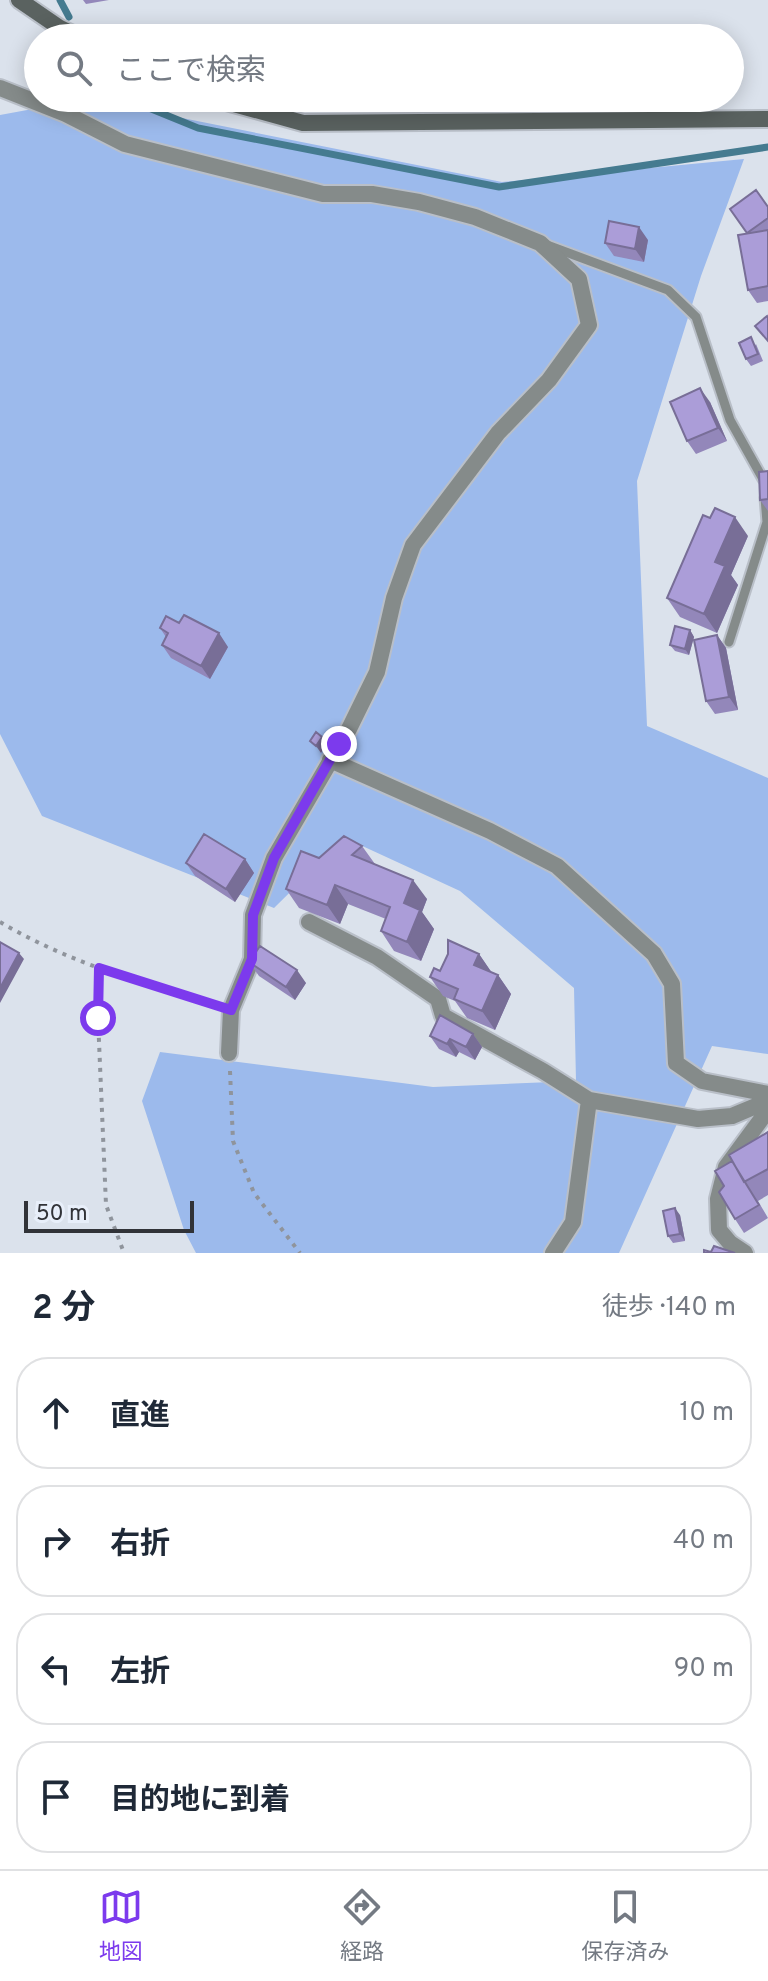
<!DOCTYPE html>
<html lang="ja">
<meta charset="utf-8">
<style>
:root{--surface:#fff;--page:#f2f2f3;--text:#1f2937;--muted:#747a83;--line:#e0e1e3;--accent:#7c3aed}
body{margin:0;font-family:Overpass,"Noto Sans JP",sans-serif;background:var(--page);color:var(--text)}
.scale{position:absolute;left:24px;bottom:20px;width:170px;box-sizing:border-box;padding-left:8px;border:4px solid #313338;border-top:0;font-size:22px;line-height:28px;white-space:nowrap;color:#313338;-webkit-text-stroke:6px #e8effa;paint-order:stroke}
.stop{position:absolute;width:24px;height:24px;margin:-18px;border:6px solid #7c3aed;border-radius:50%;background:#fff}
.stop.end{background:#7c3aed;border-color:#fff;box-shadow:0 2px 8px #0008}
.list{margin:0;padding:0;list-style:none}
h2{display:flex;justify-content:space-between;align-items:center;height:104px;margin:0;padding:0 32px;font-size:34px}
h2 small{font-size:26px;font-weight:400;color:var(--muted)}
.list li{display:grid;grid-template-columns:52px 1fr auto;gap:24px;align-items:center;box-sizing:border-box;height:112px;margin:0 16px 16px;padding:0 16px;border:2px solid var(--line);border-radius:32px}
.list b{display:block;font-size:30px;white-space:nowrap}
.list em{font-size:26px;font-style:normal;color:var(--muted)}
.icon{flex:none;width:44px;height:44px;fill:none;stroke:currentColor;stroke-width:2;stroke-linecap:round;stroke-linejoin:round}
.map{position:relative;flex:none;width:768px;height:1253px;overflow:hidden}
.search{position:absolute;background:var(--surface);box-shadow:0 4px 20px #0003;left:24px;right:24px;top:24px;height:88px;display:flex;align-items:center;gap:20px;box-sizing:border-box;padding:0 28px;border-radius:44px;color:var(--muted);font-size:30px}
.sheet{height:616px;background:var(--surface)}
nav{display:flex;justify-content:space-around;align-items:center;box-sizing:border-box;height:112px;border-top:2px solid var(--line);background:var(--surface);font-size:22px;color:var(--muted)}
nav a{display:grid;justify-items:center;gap:4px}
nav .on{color:var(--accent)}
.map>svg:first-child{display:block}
</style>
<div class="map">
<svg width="768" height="1253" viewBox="0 0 768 1253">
<rect width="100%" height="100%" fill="#dbe2ec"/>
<path fill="#9cbaec" d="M87,99L502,182L744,159L701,276L637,481L647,726L768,778V1054L712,1046L619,1253H196L184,1230L142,1101L160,1052L433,1087L576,1081L574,988L460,891L345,838L274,908L42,816L0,734V115Z"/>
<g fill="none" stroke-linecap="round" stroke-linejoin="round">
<path stroke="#457b90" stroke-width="7" d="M60,0L69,17
M132,98L139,104L198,128L499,187L768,147"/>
<g stroke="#b9bfc8" stroke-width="13">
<path id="lane" d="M547,245L668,290L696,317L730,420L763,479
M729,642L767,522L765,498"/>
</g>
<g stroke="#b9bfc8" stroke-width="20">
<path id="street" d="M0,88L66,114L125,144L323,194H372L419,202L475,217L540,243L579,279L589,325L549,380L498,433L413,545L394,598L377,672L349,729L274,858L253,915L252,959L231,1010L229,1053
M330,760L490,831L557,866L654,954L672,984L676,1063L702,1081L768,1094
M309,922L377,957L438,999L443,1016L543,1071L589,1100L698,1119L732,1116L768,1101
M553,1253L573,1222L589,1100
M745,1253L730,1243L719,1230L718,1199L726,1167L768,1110"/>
</g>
<g stroke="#b9bfc8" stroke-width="20">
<path id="secondary" d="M19,0L60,28L81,38
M212,98L303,123L768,119"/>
</g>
<path stroke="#8f949c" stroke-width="4" stroke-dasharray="4 6" stroke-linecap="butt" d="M0,922C66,961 140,983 213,1005
M99,968L97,995L106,1205L124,1253
M230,1071L233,1141L254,1193L300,1253"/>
<use href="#lane" stroke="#858b8a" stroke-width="9"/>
<use href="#street" stroke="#858b8a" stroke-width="16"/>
<use href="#secondary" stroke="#5a6260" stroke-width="16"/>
</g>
<path fill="#9387ba" d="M83,0H109L86,4Z
M768,207V301L757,303L748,290L747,233Z
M648,240L644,262L614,256L605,243Z
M756,344L763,361L751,366L746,359Z
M710,402L727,441L696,454L687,441Z
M768,499V511L760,500Z
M748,536L731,575L738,585L717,633L680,617L667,598Z
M160,628L228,647L210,679L171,658L162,645L166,637Z
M690,630L694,637L689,655L675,651L670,645Z
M717,635L726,648L738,710L715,714L706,701Z
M362,846L375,864L427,899L422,912L434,929L421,961L394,951L381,931L386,919L348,904L340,924L299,908L286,889L319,858Z
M245,859L254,873L235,902L195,876L186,863Z
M479,954L492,973L498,975L511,994L495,1030L467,1018L455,1001L443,996L430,977L440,971Z
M249,962L306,983L295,1000L259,976Z
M473,1034L482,1047L475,1060L459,1052L456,1057L439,1049L430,1036Z
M768,1132V1195L758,1201L768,1218L744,1233L735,1219L724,1186L732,1161Z
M680,1215L685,1241L673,1243L668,1236Z"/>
<path fill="#786e97" d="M639,227L648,240L644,262L635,249Z
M700,388L710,402L727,441L718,428Z
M735,517L748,536L731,575L738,585L717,633L704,614L715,562Z
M690,630L694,637L689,655L685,649Z
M219,633L228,647L210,679L201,666Z
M717,635L726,648L738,710L729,697Z
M322,737L327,744L321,753L316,746Z
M245,859L254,873L235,902L226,889Z
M413,880L427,899L422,912L434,929L421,961L407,942L404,903Z
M335,885L348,904L340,924L327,905Z
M19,953L24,959L0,1003V988Z
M479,954L492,973L474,965Z
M297,970L306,983L295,1000L286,987Z
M498,975L511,994L495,1030L482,1011Z
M473,1034L482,1047L475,1060L466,1047Z
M450,1039L459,1052L456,1057L447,1044Z
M675,1208L680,1215L685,1241L680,1234Z"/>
<path fill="#ab9dd8" stroke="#786e97" stroke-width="2" d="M756,190L768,207V218L747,233L730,209Z
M609,221L639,227L635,249L605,243Z
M768,230V286L748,290L738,235Z
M767,316L768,318V341L755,326Z
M751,337L758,354L746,359L739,343Z
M700,388L718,428L687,441L670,402Z
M768,471V499L760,500L759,472Z
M715,508L735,517L715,562L725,566L704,614L667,598L703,515L710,518Z
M184,615L219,633L201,666L162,645L168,633L160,628L166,616L179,623Z
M675,626L690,630L685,649L670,645Z
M717,635L729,697L706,701L694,640Z
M316,732L322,737L316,746L310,741Z
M204,834L245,859L226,889L186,863Z
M344,836L362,846L352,855L413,880L404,903L420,910L407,942L381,931L390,907L335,885L327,905L286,889L301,851L319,858Z
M448,940L479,954L474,965L498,975L482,1011L454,999L458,989L430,977L434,968L440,971L448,954Z
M0,942L19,953L0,988Z
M260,946L297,970L286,987L249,962Z
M440,1015L473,1034L466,1047L450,1039L447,1044L430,1036Z
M768,1132V1169L744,1182L729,1155Z
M732,1161L759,1205L735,1219L719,1192L724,1186L715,1171Z
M675,1208L680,1234L668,1236L663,1211Z
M714,1246L735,1253H704V1250L711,1252Z"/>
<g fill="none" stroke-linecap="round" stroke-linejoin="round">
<path stroke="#7c3aed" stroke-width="10" d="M98,1018L99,968L231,1010L252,959L253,915L274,858L339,744"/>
</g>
</svg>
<div class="scale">50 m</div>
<div class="stop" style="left:98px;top:1018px"></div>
<div class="stop end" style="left:339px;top:744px"></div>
<div class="search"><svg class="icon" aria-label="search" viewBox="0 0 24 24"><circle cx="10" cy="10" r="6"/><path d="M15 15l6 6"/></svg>ここで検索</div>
</div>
<section class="sheet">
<h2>2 分<small>徒歩 · 140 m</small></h2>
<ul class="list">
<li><svg class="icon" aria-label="ahead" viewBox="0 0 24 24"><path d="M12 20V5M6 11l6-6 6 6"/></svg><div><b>直進</b></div><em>10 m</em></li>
<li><svg class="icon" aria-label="right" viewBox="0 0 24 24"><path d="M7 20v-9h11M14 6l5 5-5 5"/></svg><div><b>右折</b></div><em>40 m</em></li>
<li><svg class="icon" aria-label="left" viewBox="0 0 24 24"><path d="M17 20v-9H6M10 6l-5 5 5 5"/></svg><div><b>左折</b></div><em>90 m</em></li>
<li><svg class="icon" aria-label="arrive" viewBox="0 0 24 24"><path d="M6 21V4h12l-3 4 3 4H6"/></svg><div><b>目的地に到着</b></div></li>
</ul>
</section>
<nav>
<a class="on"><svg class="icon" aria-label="map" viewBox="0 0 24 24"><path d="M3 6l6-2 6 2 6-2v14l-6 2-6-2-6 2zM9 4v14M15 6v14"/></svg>地図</a>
<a><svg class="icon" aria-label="directions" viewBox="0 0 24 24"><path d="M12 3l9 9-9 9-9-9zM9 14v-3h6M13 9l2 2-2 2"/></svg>経路</a>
<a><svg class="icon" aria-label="saved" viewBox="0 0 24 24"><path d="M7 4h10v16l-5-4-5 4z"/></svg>保存済み</a>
</nav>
